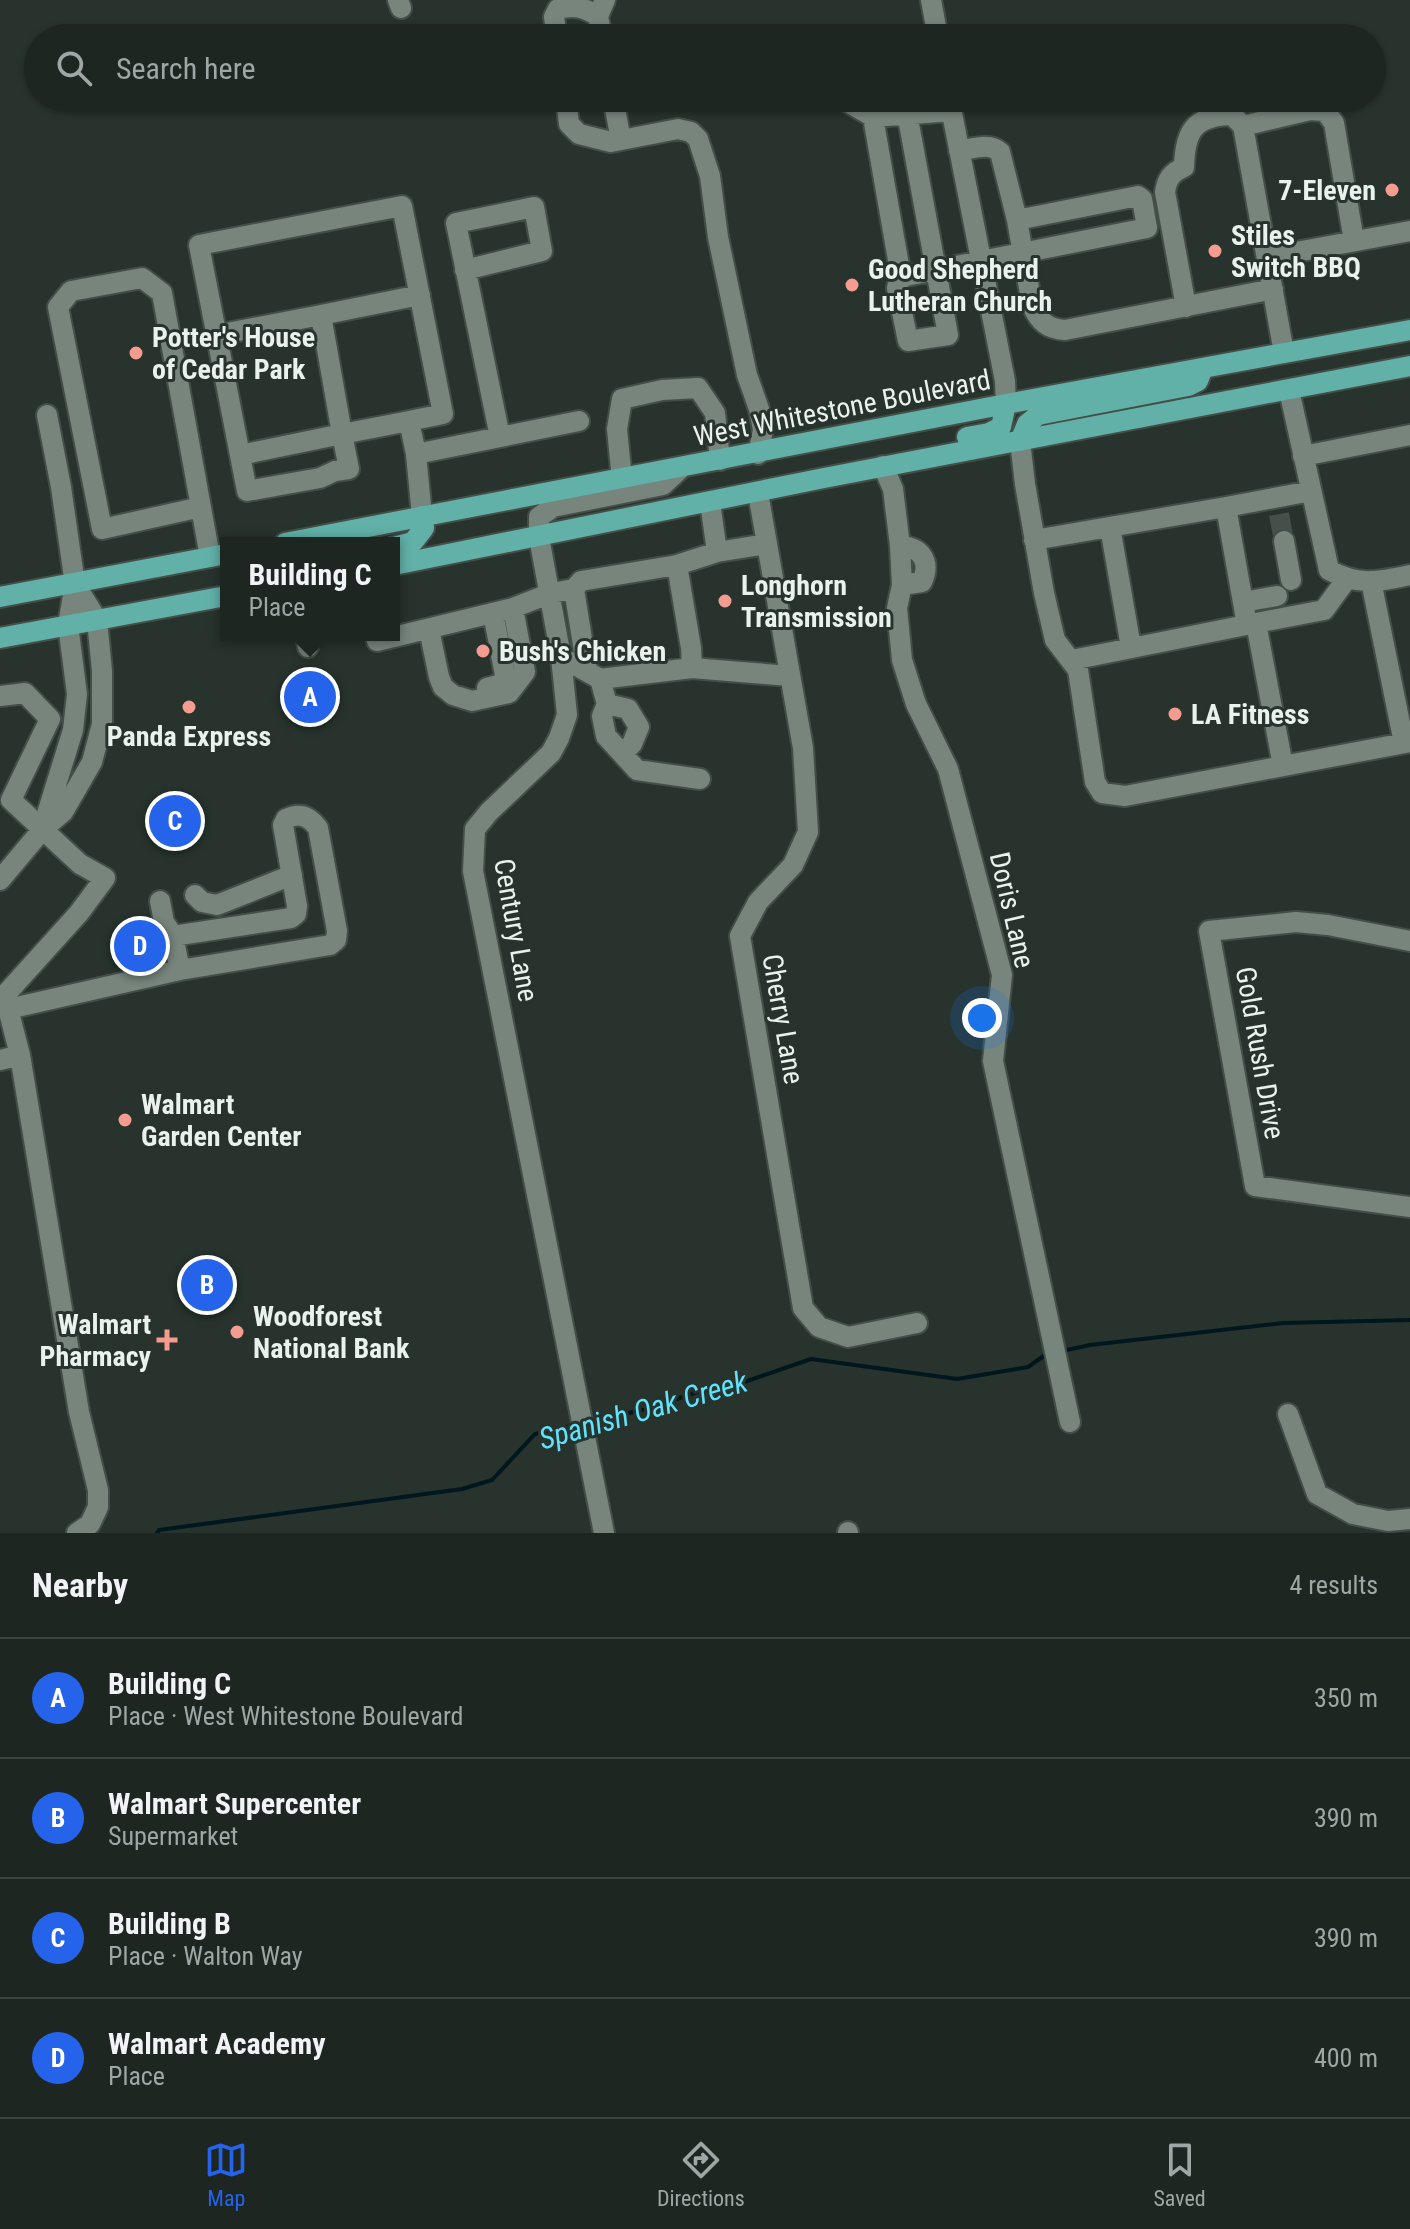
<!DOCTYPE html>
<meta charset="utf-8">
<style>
:root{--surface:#1d2621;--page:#2a322e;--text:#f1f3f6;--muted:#a0a5a5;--line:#3b433f;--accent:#2563eb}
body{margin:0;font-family:"Roboto Condensed",sans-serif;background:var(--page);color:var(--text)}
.you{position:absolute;left:982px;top:1018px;width:28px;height:28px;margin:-20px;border:6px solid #fff;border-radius:50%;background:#1a73e8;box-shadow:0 0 0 12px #1a73e833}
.badge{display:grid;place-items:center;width:52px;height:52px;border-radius:50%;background:var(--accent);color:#fff;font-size:26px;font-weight:700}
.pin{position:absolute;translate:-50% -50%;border:4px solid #fff;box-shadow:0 2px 8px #0006}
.popup{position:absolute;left:220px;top:537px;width:180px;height:104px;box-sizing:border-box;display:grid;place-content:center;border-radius:0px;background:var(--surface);filter:drop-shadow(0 2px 6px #0005);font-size:26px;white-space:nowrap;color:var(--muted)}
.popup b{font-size:30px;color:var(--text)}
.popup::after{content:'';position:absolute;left:50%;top:100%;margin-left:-16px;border:16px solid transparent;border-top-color:var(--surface)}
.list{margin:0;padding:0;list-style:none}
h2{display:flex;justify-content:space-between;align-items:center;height:104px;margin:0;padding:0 32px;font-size:34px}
h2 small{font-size:26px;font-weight:400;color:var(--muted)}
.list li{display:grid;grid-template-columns:52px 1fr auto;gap:24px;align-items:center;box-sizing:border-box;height:120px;padding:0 32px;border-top:2px solid var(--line)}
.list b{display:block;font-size:30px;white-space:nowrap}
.list p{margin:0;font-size:26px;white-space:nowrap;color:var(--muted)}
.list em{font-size:26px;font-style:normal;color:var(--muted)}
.icon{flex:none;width:44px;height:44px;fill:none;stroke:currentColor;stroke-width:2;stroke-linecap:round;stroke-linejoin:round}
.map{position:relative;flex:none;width:1410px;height:1533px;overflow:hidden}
.search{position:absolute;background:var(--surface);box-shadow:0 2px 6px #0004;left:24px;right:24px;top:24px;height:88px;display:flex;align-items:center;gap:20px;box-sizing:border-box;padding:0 28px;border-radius:44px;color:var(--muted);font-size:30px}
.sheet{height:584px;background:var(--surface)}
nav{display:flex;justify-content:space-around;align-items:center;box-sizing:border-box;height:112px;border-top:2px solid var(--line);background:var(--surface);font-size:22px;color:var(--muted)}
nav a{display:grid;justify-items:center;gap:4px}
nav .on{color:var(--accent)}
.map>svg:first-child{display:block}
</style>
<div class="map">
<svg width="1410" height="1533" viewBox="0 0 1410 1533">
<rect width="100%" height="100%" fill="#27332c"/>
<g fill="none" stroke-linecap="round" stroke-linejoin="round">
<path stroke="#00171d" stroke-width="4" d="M1062,1351L1090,1345L1283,1323L1410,1320
M588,1422L647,1409L718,1385L727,1388L811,1359L957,1379L1028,1367L1045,1355
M157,1533L159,1530L462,1489L492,1480L535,1434L576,1425"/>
<path stroke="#445049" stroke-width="20" stroke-dasharray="20 10" stroke-linecap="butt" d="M1279,514L1284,541"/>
<g stroke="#444e48" stroke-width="24">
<path id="minor" d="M398,0L401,8
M931,0L938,38
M598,16L602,38
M557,38L554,17L558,9C575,5 583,7 598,16L605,0
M566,98L569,124L579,134L611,142L678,129L691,132L698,139L710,176L718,237L747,375L759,409L763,430L758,454
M613,98L621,140
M841,98L873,117L952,111
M949,98L1005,381L1006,404
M873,117L901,277L897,288L908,341L948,335L907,113
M1243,126L1310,110L1325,111L1334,123L1354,241
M959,151C972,149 989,142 1000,152L1017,220L1032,305C1039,322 1048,329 1065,330L1273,289
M1269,257L1410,231
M465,270L542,251L534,207L456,223L500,437
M901,277L1147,228L1142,199L1138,196L1017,220
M1186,307L1165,192C1167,179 1171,173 1184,167C1185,131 1194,116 1232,115L1243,126L1284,353
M321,315L420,295
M217,335L321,315L342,434L409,421
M1289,390L1329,570C1357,586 1379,582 1410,575
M1020,441L1025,484L1044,593L1055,640L1078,670L1095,782L1102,793L1125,796L1410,742
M240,455L342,434L349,469L335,471L320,478L247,491C231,409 215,327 199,245L402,206L443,414L409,421L416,454
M1303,456L1410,435
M883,466L893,489L900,546L902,585L897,608L902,660L916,704L948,769L1002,975L993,1061L1070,1422
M622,480L617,429L622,399L662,390L698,388L715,413L720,460
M758,493L803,748L808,832L793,865L758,902L740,936L803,1308L819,1327L848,1337L917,1323
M710,502L717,552
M201,507L102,529L58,307L71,291L142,278L162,293L210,557
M1226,507L1311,491
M422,516L416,454L579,421
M1110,527L1131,647
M1034,540L1226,507L1247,625
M1284,541L1291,580
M900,546C922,547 931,562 922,582L902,585
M1371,581L1404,743
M574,589L587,670
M1243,602L1277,596
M1256,623L1324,610L1346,580
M429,629L439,677L443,687L453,695L472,701L509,693L525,672L513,608
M306,635L308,647
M377,641L513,608L551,593L574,589L581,581L677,565L717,552L767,544
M561,657L600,679L692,668L691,648L677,565
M1072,660L1256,623L1283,766
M692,668L790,676
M600,679L607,704L602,716L606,736L637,770L700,779
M487,688L502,684L506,680L493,613
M0,696L25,693L50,719L11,800L80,864L105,878L79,913L5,995
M607,704L628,709L639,727L632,744L623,753
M42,830L73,730L77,694L68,625L75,584L61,487L47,415
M0,880L42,830L63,812L92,762L102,724V671L97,620L75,584
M195,895L202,902L217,905L292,875
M160,901L164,922L173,936L180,970
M1410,941L1328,925L1296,922L1209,931L1255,1186L1410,1207
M5,997L20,1055
M8,1009L180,970L330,945L336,940L337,931L318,828C309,816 300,812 286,819L283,825L297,906L296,914L291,918L173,936
M0,1060L20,1055L79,1412L98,1490V1507L90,1524L77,1533
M1288,1414L1317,1494L1353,1514L1388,1521L1410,1519
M848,1532V1533
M604,1533L473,871L475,829L489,812L551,753L559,738L567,715L561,657L539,537V517L553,507L663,485L680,469"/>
</g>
<g stroke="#444e48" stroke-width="24">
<path id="major" d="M967,437L989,433L1001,427L1006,404
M1020,441L1027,424L1038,415L1188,386L1198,381L1203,368
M285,543L1006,404L1410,330
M394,547L413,542L424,528L422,516
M394,565L824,478L1410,366
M0,597L226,554
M0,638L226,596"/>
</g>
<use href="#minor" stroke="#77857d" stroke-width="20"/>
<use href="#major" stroke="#61b1a8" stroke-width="20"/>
</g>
<g fill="#f59c90" stroke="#27332c" stroke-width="3">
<circle cx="1392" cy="190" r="8"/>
<circle cx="1215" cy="251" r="8"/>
<circle cx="852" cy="285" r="8"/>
<circle cx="136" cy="353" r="8"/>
<circle cx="725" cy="601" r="8"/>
<circle cx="483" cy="651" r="8"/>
<circle cx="189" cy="707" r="8"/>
<circle cx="1175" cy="714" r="8"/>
<circle cx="125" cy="1120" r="8"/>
<circle cx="237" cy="1332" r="8"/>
<path d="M163 1328h8v8h8v8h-8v8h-8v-8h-8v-8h8z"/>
</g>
<g text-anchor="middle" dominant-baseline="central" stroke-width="6" stroke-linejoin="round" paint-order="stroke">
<g font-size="28" font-weight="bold" fill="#eaf2ed" stroke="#27332c" text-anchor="start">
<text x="1376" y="190" text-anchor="end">7-Eleven</text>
<text x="1231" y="235">Stiles<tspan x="1231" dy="32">Switch BBQ</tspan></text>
<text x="868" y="269">Good Shepherd<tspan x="868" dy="32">Lutheran Church</tspan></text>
<text x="152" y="337">Potter's House<tspan x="152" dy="32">of Cedar Park</tspan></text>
<text x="741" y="585">Longhorn<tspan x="741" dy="32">Transmission</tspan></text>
<text x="499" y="651">Bush's Chicken</text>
<text x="1191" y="714">LA Fitness</text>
<text x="189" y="736" text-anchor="middle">Panda Express</text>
<text x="141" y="1104">Walmart<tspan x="141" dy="32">Garden Center</tspan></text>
<text x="253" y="1316">Woodforest<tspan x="253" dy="32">National Bank</tspan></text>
<text x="151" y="1324" text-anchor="end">Walmart<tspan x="151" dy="32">Pharmacy</tspan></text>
</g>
<g font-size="28" fill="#eaf2ed" stroke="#27332c">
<text transform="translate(842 408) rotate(-11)">West Whitestone Boulevard</text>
<text transform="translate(1012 910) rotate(77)">Doris Lane</text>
<text transform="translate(516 930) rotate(80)">Century Lane</text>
<text transform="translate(783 1019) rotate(80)">Cherry Lane</text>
<text transform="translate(1260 1053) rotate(80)">Gold Rush Drive</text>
</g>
<g font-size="30" font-style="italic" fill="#60e4fe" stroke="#27332c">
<text transform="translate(643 1410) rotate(-16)">Spanish Oak Creek</text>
</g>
</g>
</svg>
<div class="you"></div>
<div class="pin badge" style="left:310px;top:697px">A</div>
<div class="popup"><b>Building C</b>Place</div>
<div class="pin badge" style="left:207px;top:1285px">B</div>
<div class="pin badge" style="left:175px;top:821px">C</div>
<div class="pin badge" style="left:140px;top:946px">D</div>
<div class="search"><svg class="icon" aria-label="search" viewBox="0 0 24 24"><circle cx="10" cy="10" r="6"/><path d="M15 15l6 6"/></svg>Search here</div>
</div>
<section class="sheet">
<h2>Nearby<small>4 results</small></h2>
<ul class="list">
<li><span class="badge">A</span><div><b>Building C</b><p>Place · West Whitestone Boulevard</p></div><em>350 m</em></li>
<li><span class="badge">B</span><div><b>Walmart Supercenter</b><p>Supermarket</p></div><em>390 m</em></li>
<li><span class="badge">C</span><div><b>Building B</b><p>Place · Walton Way</p></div><em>390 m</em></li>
<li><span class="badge">D</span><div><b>Walmart Academy</b><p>Place</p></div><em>400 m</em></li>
</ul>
</section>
<nav>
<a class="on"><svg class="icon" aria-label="map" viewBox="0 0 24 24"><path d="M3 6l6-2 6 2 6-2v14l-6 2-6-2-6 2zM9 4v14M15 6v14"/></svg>Map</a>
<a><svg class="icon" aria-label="directions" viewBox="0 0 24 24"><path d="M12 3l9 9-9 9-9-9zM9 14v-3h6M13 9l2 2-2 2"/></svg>Directions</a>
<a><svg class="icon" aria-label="saved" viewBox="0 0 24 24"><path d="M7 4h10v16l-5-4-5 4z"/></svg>Saved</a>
</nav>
